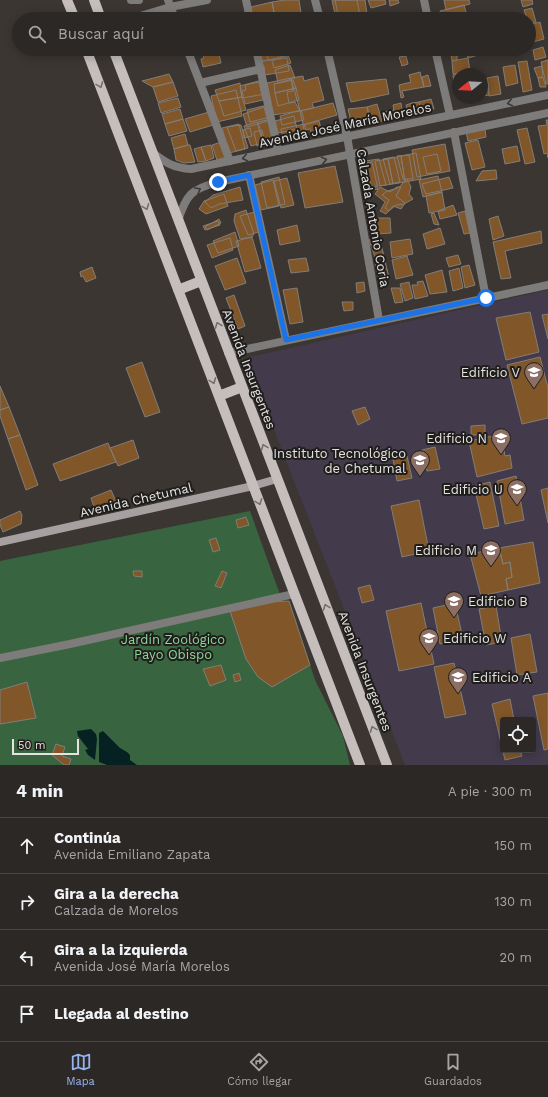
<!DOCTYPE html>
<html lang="es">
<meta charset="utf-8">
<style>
:root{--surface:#2c2826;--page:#383432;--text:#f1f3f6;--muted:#a6a6a7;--line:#484443;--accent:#95b2f1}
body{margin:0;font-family:"Work Sans",sans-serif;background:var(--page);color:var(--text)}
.controls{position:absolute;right:12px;bottom:12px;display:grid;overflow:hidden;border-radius:4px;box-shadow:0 2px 10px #0003}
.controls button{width:36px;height:36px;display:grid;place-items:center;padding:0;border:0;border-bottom:1px solid var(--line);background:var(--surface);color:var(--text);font:20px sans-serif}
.compass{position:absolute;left:452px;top:68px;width:36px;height:36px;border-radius:50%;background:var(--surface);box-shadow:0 2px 10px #0003;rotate:252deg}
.scale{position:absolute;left:12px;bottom:10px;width:67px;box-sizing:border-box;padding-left:4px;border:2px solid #e5e3e0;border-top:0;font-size:11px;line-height:14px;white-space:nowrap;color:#e5e3e0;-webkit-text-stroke:3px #201e1c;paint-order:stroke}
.stop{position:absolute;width:12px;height:12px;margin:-9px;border:3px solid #1a73e8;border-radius:50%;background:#fff}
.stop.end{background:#1a73e8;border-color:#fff;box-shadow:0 1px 4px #0008}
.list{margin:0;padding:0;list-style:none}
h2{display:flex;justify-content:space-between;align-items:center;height:52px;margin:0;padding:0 16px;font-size:17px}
h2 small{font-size:13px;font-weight:400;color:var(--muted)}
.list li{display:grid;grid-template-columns:26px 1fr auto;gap:12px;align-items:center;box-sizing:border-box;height:56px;padding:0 16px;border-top:1px solid var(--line)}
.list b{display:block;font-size:15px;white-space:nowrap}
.list p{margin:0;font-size:13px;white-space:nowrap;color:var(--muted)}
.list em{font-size:13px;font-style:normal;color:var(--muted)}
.icon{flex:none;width:22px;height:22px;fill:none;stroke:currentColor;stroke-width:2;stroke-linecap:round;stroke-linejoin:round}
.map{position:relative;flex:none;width:548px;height:765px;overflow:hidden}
.search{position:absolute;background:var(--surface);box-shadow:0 2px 10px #0003;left:12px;right:12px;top:12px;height:44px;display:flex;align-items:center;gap:10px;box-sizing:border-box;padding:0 14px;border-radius:22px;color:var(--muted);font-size:15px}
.sheet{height:276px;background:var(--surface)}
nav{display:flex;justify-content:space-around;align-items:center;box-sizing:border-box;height:56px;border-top:1px solid var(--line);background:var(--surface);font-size:11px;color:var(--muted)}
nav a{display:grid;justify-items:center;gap:2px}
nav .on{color:var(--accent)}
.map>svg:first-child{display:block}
</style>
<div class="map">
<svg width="548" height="765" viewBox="0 0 548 765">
<rect width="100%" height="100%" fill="#3b3632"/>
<path fill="#433b4c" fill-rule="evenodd" d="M548,290V765H405L246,358ZM503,720H533V750H503Z"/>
<path fill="#38653f" d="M250,511L283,603L289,601L315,680L343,736L350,765H0V561Z"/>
<path fill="#062122" d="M91,729L96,734L97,739L95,760L88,755L85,750L88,749L78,736L77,731Z
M103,731L120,748L127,752L130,755V760L137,765H107L99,762V733Z"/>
<path fill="#815729" stroke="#827d78" d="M285,0H299L302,19H253L252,16L274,12L272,2Z
M332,0H365L367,14L336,19Z
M335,0H357L360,16L339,19Z
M368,0H385L386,4L371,8Z
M389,0H398L399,3L390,6Z
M444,0H469L470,4L446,10Z
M521,0H532L533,4L523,7Z
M272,2L274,12L252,16L251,7Z
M464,5L468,19H442L440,11Z
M532,8L536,22L529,23V19H512L526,16L524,10Z
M540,22L544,39L529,43V25Z
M543,47L546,57L535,60L533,50Z
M260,49H286L287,58L262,61Z
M273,49H285L288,55L268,60L267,51Z
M450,49H468L469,54L457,56V60L452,61Z
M473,49H476L478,55L468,58L466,51Z
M218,50L221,63L203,67L201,59L204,58L203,54Z
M288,55L291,63L274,68L272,61Z
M406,56L408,64L402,66L399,57Z
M287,58L289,71L265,75L262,61Z
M468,58L470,71L453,74L452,61Z
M548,60V84H546L541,62Z
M527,61L532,90L523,92L518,62Z
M290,65L295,78L278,83L275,70Z
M515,65L518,83L506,86L503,67Z
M542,66L543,77L538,78L534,68Z
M420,72L424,87L402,91L404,97L401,98L399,85L411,82L409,75Z
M169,74L173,82L153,87L142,81Z
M458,74V88H455L453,75Z
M428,75L431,86L424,87L422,77Z
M303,76L304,81L318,77L324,100L312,103L314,108L300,111L291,78Z
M498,76L501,94L489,96L487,78Z
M543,77L546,87H540L538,78Z
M291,78L293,91L287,92L289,103L295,102L300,111L273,115L267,83Z
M386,79L389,94L351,102L346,83Z
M262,80L265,94L242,98L240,86Z
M293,80L296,88L275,93L274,84Z
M173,82L178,96L158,102L153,87Z
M259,82L263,100L245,104L242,91L246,90L245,85Z
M488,82L489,95L482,96V83Z
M240,83L242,97L219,101L215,90Z
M296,88L299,100L278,106L275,93Z
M236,90L242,116L217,122L211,96Z
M242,97L246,110L224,116L219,101Z
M178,98L181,107L161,113L158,103Z
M431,99L434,109L421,111L419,102Z
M419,102L421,111L415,113L412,103Z
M333,103L337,115L303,125L300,111Z
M401,103L403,115L395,116L393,105Z
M412,103L415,113L409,115L406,105Z
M377,104L382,121L372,124L367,107Z
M267,105L270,117L250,122L247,110Z
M264,107L268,121L247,127L243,114Z
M367,107L370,122L352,126L348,109Z
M180,109L183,119L165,124L162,114Z
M301,110L304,120L282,125L280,116Z
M394,110L395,116L385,120L383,112Z
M209,112L213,125L190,132L185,119Z
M294,116L297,129L278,133L275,121Z
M183,119L187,131L169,136L165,124Z
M271,119L275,140L264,144L258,122Z
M546,120H548V158L547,153L544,154L538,126L547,125Z
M319,121L322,132L312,135L310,129L304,130L303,125Z
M257,122L263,143L251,146L244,126Z
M239,124L245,149L229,153L222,128Z
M304,124L308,136L284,142L281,129Z
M241,125L248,148L236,151L227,127Z
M250,128L252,136L244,138L243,130Z
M527,128L535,162L525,164L517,130Z
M485,129L486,137L468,141L466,132Z
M262,130L265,144L257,146L254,132Z
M185,134L188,145L174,149L171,138Z
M478,140L485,167L472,170L465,143Z
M221,142L226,157L217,160L212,145Z
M445,144L450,171L417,177L412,150Z
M188,145H190L195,162L184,163L176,160L174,149Z
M211,145L214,158L206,161L201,147Z
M517,146L520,161L505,164L502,149Z
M201,147L206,161L198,162L194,149Z
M416,153L421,179L405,182L401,156Z
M437,154L441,171L427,174L423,157Z
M409,155L413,179H403L397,156Z
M401,156L405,182L393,184L388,159Z
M394,157L400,182L390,184L383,159Z
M379,159L386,185L371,187L365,161Z
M388,159L393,184L380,186L375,161Z
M372,162L378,189L364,192L358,165Z
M335,166L343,202L305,208L298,173Z
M496,170L497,179L476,181L482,171Z
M438,176L442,192L423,197L419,180Z
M279,177L285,204L267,208L261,182Z
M449,177L453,188L426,194L422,184Z
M287,178L294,205L281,208L274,181Z
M407,179L411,187L409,194L413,199L404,204L396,205L389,211L385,208L389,200L382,195L387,191L398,188Z
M273,180L279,206L261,210L255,185Z
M240,187L243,200L219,204L211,208L205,202L213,195Z
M380,187L390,192L397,187H401L396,196L405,203L401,209L393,206L386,214L380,211L385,202L375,194Z
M442,192L445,210L429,213L426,196Z
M224,194L228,206L206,214L199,209L204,201Z
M453,205L457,215L440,219L438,211Z
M246,210L254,234L252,237L240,239L234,221L235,214Z
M465,211L470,233L464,234L458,213Z
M254,212L259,232L248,235L240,216Z
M434,213L439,225L434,224L431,214Z
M498,216L504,236L493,240L489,219Z
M377,218H390L391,233L377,234Z
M219,219L221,223L207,230L205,227Z
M218,221L220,225L205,230L203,226Z
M297,225L300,241L280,245L277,230Z
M440,228L445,244L427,249L423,234Z
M541,231L542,243L505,251L511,278L501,279L493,242Z
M235,232L239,246L218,253L213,241Z
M252,237L261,268L245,272L236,241Z
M379,237L384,256L375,257L369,240Z
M230,238L233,250L212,258L207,245Z
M410,239L413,254L392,258L390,242Z
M458,255L461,264L449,267L446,258Z
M407,256L413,275L396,279L392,260Z
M237,258L246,283L225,290L215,266Z
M306,258L309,271L291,273L288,260Z
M385,261L389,278L380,282L375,265Z
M469,265L475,285L465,288L461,267Z
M92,267L96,278L86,282L83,276L81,277L80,272Z
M459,268L463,288L453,291L449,271Z
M442,270L447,292L430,294L425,275Z
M423,281L428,296L415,299L412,285H418L417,282Z
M364,282L365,291L357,293L356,283Z
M409,282L413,298L405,301L400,284Z
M297,288L303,322L290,324L283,290Z
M391,288H400L403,302L395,303Z
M234,295L245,326L238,329L226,298Z
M342,302H353V310L344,311Z
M530,312L539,352L506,360L496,318Z
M548,314V339L542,315Z
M540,357L548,388V418L522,424L507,365Z
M142,362L160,412L145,417L126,368Z
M0,386L9,407L0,410Z
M9,407L20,435L8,439L0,416V410Z
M365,407L370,419L358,425L352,411Z
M485,425V432L480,435H471V426Z
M507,433L508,443L503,445L505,456L510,455L512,468L477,477L469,441Z
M20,435L38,485L26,490L8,439Z
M133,440L139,458L118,466L110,448Z
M108,443L116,462L60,481L53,464Z
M435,447L440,469L427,471L422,450Z
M407,456L412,478L397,481L393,459Z
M516,476L524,520L505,524L497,481Z
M490,482L499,526L484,529L474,486Z
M548,488V523L541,490Z
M111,490L118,506L96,513L91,498Z
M419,500L429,551L402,557L391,506Z
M20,511L22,515L21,524L3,532L0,525V520Z
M246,517L249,525L238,528L236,520Z
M216,538L220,550L213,552L209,540Z
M533,542L540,583L508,590L506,579L512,577L510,562L503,564L499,548Z
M499,548L503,564L510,562L512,577L506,579L508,590L481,596L470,554Z
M133,571H142V577L134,576Z
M222,571L227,573L221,588L215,586Z
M370,585L374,600L362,603L358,588Z
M289,601L310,665L272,687L258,677L246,659L230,611L267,602Z
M421,603L434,664L399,671L386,611Z
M455,603L463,639L440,644L433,608Z
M496,606L502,642L486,645L479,609Z
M530,634L537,672L517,675L511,638Z
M454,663L466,714L445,718L434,667Z
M221,665L226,680L210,686L203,669Z
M239,673L241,680L235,682L233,675Z
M27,682L36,718L0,724V690Z
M548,693V749L544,750L533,696Z
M510,699L514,720H503V750H520L522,756L505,760L492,704Z
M56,744L65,747L62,756L71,759L69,765H64L52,755Z"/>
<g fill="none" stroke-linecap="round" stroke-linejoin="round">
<path stroke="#7e7b7b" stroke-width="8" d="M131,0H139
M168,0L175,19
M246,0L250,19
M315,0L320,19
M424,0L428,19
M135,19L137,17L170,7L207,0
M187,49L230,161
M256,49L278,151
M327,49L347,136L350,154L379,320
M435,49L450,115
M200,83L261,69
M454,132L486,298
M249,175L286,340
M228,353L548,285
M0,658L70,644L294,594"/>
<path stroke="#7e7b7b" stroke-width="8" d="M153,153C166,163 174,168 191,169L548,95
M178,221C186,194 192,189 218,182L548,113"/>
<path stroke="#a6a1a0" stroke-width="8" d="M0,542L253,486L277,479"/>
<path stroke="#c5bebd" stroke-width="10" d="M67,0L75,19
M94,0L101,19
M86,49L360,765
M113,49L387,765
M178,290L201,281
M219,396L242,387"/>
</g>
<defs><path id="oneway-chevron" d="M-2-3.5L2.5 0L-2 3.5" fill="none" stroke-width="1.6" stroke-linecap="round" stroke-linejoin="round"/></defs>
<g stroke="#726e6c">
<use href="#oneway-chevron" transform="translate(100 85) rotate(69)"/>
<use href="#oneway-chevron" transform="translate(146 207) rotate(69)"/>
<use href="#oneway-chevron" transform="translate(218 325) rotate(-111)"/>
<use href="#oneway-chevron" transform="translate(213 381) rotate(69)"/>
<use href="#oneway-chevron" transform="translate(264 447) rotate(-111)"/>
<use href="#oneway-chevron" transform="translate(259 502) rotate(69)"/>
<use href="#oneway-chevron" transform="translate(326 607) rotate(-111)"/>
<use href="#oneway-chevron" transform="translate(373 729) rotate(-111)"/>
</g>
<g stroke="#3c3a38">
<use href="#oneway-chevron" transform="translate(510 103) rotate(168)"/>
<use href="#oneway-chevron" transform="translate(245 158) rotate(168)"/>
<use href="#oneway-chevron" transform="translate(324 160) rotate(-12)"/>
<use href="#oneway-chevron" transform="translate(198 190) rotate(-30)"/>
</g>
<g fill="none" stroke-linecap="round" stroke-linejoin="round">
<path stroke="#1a73e8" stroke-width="5" d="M218,182L249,175L286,340L486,298"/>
</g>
<defs>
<g id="university-pin" transform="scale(1)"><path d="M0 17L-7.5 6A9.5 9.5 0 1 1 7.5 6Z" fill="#8d6e63" stroke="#201e1c"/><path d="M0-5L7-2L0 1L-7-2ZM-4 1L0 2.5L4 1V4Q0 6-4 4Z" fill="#fff"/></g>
</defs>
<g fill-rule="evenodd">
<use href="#university-pin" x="534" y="372"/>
<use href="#university-pin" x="501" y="438"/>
<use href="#university-pin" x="420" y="460"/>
<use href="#university-pin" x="517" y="489"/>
<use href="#university-pin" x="491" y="550"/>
<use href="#university-pin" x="454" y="601"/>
<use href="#university-pin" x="429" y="638"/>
<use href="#university-pin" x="458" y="677"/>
</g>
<g text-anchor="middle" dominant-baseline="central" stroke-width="4" stroke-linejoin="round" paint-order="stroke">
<g font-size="13" fill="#e5e3e0" stroke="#201e1c">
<text transform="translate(345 125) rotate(-12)">Avenida José María Morelos</text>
<text transform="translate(373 218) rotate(80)">Calzada Antonio Coria</text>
<text transform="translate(249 369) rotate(69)">Avenida Insurgentes</text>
<text transform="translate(136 500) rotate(-13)">Avenida Chetumal</text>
<text transform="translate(365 671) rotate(69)">Avenida Insurgentes</text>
</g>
<g font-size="13" fill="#e5e3e0" stroke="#201e1c" text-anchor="end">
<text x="520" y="372">Edificio V</text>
<text x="487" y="438">Edificio N</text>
<text x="406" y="453">Instituto Tecnológico<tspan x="406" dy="15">de Chetumal</tspan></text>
<text x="503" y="489">Edificio U</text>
<text x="477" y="550">Edificio M</text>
<text x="468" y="601" text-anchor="start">Edificio B</text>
<text x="443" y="638" text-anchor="start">Edificio W</text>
<text x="472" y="677" text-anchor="start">Edificio A</text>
</g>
<g font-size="13" fill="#8dd698" stroke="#201e1c">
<text x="173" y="639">Jardín Zoológico<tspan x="173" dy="15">Payo Obispo</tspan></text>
</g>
</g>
</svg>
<div class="controls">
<button><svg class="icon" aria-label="locate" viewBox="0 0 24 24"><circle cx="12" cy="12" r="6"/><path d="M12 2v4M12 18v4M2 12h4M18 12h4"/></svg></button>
</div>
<svg class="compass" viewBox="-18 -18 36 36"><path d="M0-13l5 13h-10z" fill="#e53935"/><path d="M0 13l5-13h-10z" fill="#a6a6a7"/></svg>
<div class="scale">50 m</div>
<div class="stop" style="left:486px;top:298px"></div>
<div class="stop end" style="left:218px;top:182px"></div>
<div class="search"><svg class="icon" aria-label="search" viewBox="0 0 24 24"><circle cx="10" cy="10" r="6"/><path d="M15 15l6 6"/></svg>Buscar aquí</div>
</div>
<section class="sheet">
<h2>4 min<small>A pie · 300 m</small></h2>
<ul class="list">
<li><svg class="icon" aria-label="ahead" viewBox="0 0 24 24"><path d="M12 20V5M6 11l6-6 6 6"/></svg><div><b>Continúa</b><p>Avenida Emiliano Zapata</p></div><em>150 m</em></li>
<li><svg class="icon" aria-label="right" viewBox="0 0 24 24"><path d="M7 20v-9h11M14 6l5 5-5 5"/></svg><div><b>Gira a la derecha</b><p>Calzada de Morelos</p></div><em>130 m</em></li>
<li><svg class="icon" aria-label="left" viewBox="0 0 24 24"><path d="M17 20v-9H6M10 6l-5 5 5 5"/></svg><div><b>Gira a la izquierda</b><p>Avenida José María Morelos</p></div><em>20 m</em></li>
<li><svg class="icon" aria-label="arrive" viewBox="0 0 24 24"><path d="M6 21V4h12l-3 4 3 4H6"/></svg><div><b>Llegada al destino</b></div></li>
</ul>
</section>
<nav>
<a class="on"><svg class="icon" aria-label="map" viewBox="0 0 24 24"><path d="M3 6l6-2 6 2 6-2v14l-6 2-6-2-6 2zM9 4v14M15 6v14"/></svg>Mapa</a>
<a><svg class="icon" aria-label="directions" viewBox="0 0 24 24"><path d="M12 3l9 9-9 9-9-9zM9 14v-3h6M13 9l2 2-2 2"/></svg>Cómo llegar</a>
<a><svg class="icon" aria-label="saved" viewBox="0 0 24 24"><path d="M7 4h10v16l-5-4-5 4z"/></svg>Guardados</a>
</nav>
